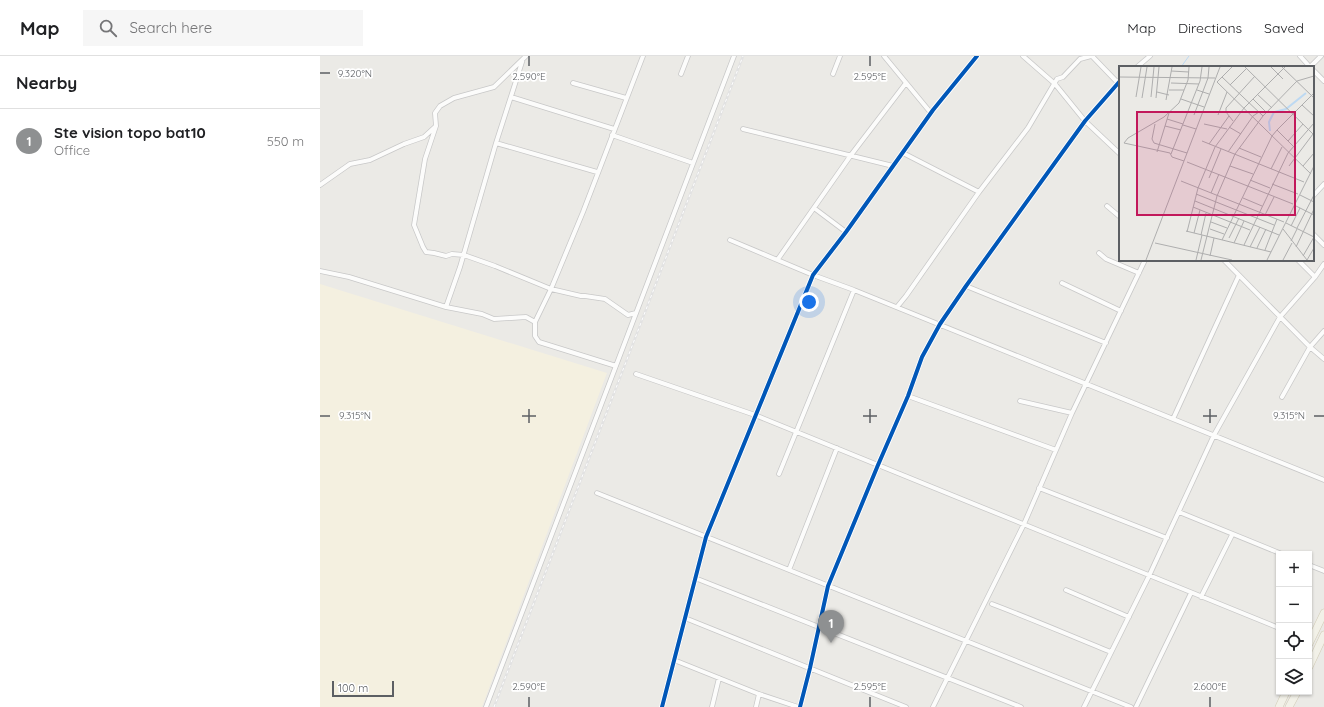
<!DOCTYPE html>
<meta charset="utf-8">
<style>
:root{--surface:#fff;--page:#f6f6f6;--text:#202124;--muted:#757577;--line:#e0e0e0;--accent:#8e9091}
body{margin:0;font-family:Quicksand,sans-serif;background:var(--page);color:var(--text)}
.controls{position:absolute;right:12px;bottom:12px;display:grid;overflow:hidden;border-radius:0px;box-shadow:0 1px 3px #0004}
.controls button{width:36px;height:36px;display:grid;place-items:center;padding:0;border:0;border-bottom:1px solid var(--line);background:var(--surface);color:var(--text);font:20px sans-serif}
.scale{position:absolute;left:12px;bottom:10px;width:62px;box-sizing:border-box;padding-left:4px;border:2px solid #5c5f63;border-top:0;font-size:11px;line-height:14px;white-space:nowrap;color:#5c5f63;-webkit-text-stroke:3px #fff;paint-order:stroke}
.you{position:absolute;left:489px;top:246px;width:14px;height:14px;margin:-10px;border:3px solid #fff;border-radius:50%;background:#1a73e8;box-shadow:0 0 0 6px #1a73e833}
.badge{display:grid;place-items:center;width:26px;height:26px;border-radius:50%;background:var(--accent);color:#fff;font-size:13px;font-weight:700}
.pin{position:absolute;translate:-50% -33px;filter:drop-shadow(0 1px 2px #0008)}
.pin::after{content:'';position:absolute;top:21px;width:14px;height:12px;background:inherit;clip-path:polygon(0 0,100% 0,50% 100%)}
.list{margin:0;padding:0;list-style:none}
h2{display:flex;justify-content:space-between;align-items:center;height:52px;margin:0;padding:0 16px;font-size:17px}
h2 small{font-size:13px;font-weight:400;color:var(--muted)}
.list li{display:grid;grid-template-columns:26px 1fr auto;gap:12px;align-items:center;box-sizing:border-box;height:64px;padding:0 16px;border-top:1px solid var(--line)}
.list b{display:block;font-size:15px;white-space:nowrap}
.list p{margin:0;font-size:13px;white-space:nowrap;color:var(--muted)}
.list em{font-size:13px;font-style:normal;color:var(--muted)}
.icon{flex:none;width:22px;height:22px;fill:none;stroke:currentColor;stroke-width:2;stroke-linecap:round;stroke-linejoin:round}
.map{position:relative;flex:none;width:1004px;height:651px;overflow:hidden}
header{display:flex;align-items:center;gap:24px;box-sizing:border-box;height:56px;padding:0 20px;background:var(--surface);border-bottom:1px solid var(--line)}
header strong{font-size:19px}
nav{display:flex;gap:22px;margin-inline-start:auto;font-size:14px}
.search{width:280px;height:36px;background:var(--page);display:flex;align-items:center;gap:10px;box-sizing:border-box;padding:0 14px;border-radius:0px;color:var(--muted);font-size:15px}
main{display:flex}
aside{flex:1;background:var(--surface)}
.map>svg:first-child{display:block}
</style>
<header>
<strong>Map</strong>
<div class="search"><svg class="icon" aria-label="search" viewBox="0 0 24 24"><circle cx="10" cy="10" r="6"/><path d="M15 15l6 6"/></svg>Search here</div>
<nav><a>Map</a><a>Directions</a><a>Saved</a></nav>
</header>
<main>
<aside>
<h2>Nearby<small></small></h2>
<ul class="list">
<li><span class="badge">1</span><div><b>Ste vision topo bat10</b><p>Office</p></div><em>550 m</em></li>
</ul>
</aside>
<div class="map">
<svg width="1004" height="651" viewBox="0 0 1004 651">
<rect width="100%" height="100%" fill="#ebeae6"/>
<path fill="#f4f0e0" d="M0,228L287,317L162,651H0Z"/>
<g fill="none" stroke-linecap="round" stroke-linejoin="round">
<path stroke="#bdd9f2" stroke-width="1" d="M861,11L869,0"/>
<g stroke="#c8c8c8" stroke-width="5.5">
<path id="minor" d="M564,0L611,57
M703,0L735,28L765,65L800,98
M772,0L798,27
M980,0L990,11
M817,11L830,0
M990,11L1001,0
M993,14L1004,25
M361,18L368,0
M513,18L520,0
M253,27L306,42
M191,41L294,73
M116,70L105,103L94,169L103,191L106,196L114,197L126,200L132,198L144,199L175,210L231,233L261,240H265L285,243L308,259L316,257
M423,73L573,110
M292,79L373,107
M176,87L277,116
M583,97L659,136
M0,129L30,108L50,104L84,88L104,81L116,70L115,57L120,50L134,42L174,31L206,0
M993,140L1004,128
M787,150L800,161
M494,152L526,176
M993,178L1004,189
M410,184L493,219L534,234L1004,424
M779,197L786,203L819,217
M458,203L531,99L586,27
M904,204L990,291L1004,303
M978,204L995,221
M0,215L29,221L126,251L162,258L174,263L206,261L215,266
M742,227L801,255
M646,230L786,287
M126,251L140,211L176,87L203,3
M577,251L586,240L659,136L708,72L737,23L743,21L760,3L771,0
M296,310L219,286L215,280V266L231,233L263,156L323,0
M316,318L435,359L959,572
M588,340L736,394
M962,341L990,291L1004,275
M700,345L752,357
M853,363L919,219
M459,418L534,234
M719,432L847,482
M277,437L811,651
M859,456L962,498
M989,509L1004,515
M469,514L517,392
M375,522L701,651
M746,534L809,561
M881,541L912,479
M672,548C712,563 751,580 791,596
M365,562L586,651
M354,604L439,638L478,651
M166,651L414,0
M342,651L386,481L493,219L526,176L613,54L657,0
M392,651L399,622
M436,651L439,638
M480,651L490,612L508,530L558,409L588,340L602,301L620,268L646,230L765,65L800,25
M613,651L704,468L752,357L825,204
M764,651L829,520L894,379L960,261L995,221L1004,208
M816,651L871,537"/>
</g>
<g stroke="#d1cbb6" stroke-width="8">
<path id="primary" d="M989,588L1004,557
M989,611L1004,579
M959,651L966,636
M969,651L977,636"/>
</g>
<use href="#minor" stroke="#fcfcfb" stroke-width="4"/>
<use href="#primary" stroke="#f2f1e8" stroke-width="7"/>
<g stroke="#e2e2e2" stroke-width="2.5">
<path id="rail" d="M174,651L423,0"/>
</g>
<use href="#rail" stroke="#fff" stroke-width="1" stroke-dasharray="3" stroke-linecap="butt"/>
<g stroke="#fff" stroke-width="6">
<path id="cycleway" d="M342,651L386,481L493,219L526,176L613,54L657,0
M480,651L490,612L508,530L558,409L588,340L602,301L620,268L646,230L765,65L800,25"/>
</g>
<use href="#cycleway" stroke="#0057b8" stroke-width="4"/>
</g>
<path fill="none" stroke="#5c5f63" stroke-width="1.5" d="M209,0V10M550,0V10M0,17H10M209,353V367M550,353V367M890,353V367M0,360H10M202,360H216M543,360H557M883,360H897M994,360H1004M209,641V651M550,641V651M890,641V651"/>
<g transform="translate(799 10)">
<rect width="195" height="195" fill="#ebeae6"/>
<path fill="none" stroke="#bdd9f2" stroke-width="2" d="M151,65L150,56L155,46L167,43L187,27"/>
<path fill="none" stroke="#aeaeae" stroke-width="1" d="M113,1L98,16L192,108M126,1L195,69M152,1L164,13M163,1L195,32M52,5L70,6M0,11L96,12M103,11L144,50M52,17L80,18M111,19L128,2M50,24H65M78,24L90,28M38,26L50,29M138,28L153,42M17,31L22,1M32,31L35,1M23,32L28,1M37,32L40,1M62,33L85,41M134,33L148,47M47,34L53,1M183,39L195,50M75,49L89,12L90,1M99,49L108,26M48,53L64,58M114,55L107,46V42L136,10M36,58L33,73L35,77L68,87M85,58L108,63M64,59L77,63M46,60L62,64M110,61L122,68M158,64L195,27M83,75L185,116M169,75L184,58M90,78L110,50M120,82L142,91M38,86L50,47M109,86L134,50L140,46M52,88L81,15L83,1M65,95L53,91L51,87L5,77L9,72L45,51L60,37L69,14L70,1M68,96L174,138M111,100L134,108M170,100L194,68M184,100L195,87M152,103L163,81M90,112L102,83M131,114L151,122M62,115L165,156M153,118L179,128M92,127L100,108M77,128L155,159M181,129L195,136M124,132L143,140M76,135L160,169M175,139L195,149M74,141L131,164M146,149L155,131M92,156L108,162M167,157L195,171M172,160L181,142M178,162L195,129M91,163L105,168M164,163L188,194M67,165L152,186M68,166L79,122L96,81L125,42L166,1M75,167L81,144M82,169L87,147M110,172L120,152M103,174L153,70L158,64L175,81M172,175L178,163M36,177L113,194M115,177L125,155M125,179L169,87L195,57M131,181L141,161M177,181L195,143M138,182L147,163M146,184L158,153M91,190L95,172M184,190L195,171M27,194L101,1M77,194L83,169M82,194L98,130L116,88L144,50L178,15L195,10M148,194L195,100M164,194L173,177M188,194L195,182"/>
<path fill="#c2185b" fill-opacity="0.15" stroke="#c2185b" stroke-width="2" d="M18,46H176V149H18Z"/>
<rect width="195" height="195" fill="none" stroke="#5c5f63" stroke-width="2"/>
</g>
<g font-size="10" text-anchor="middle" fill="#5c5f63" stroke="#fff" stroke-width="3.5" stroke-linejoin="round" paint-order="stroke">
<text x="35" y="21">9.320°N</text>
<text x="209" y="24">2.590°E</text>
<text x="550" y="24">2.595°E</text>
<text x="35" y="363">9.315°N</text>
<text x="969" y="363">9.315°N</text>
<text x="209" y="634">2.590°E</text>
<text x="550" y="634">2.595°E</text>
<text x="890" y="634">2.600°E</text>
</g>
</svg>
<div class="controls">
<button>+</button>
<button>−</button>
<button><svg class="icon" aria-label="locate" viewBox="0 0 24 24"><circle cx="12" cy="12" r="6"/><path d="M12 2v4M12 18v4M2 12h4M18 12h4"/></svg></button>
<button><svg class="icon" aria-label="layers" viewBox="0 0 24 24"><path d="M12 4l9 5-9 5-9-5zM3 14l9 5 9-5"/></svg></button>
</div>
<div class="scale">100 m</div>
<div class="you"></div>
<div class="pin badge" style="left:511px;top:587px">1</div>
</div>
</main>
